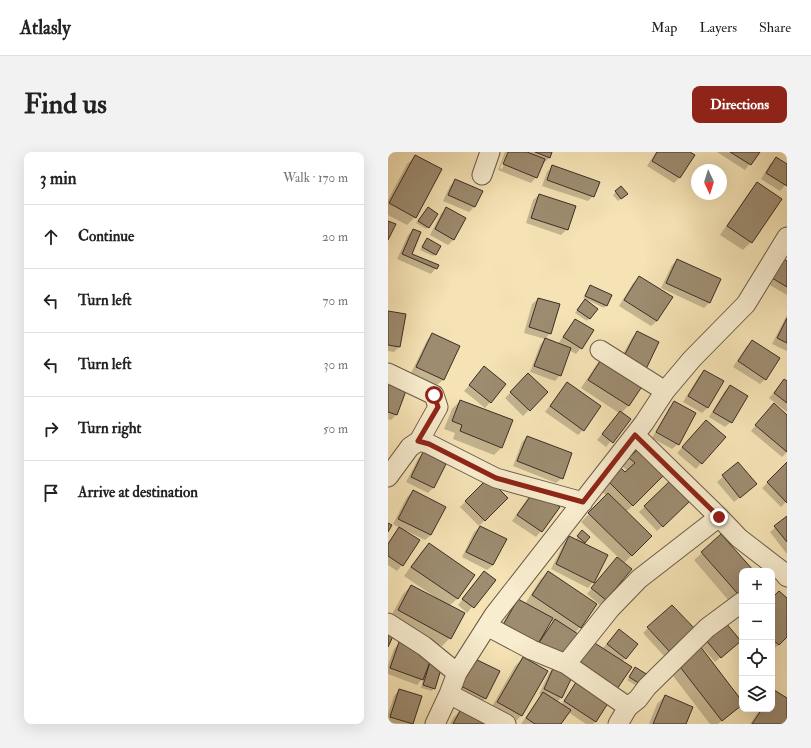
<!DOCTYPE html>
<meta charset="utf-8">
<style>
:root{--surface:#fff;--page:#f2f2f2;--text:#222;--muted:#767676;--line:#e0e0e0;--accent:#8f2418}
body{margin:0;font-family:"IM FELL Double Pica",serif;background:var(--page);color:var(--text)}
.controls{position:absolute;right:12px;bottom:12px;display:grid;overflow:hidden;border-radius:8px;box-shadow:0 4px 16px #0002}
.controls button{width:36px;height:36px;display:grid;place-items:center;padding:0;border:0;border-bottom:1px solid var(--line);background:var(--surface);color:var(--text);font:20px sans-serif}
.compass{position:absolute;left:303px;top:12px;width:36px;height:36px;border-radius:50%;background:var(--surface);box-shadow:0 4px 16px #0002;rotate:176deg}
.stop{position:absolute;width:12px;height:12px;margin:-9px;border:3px solid #8f2418;border-radius:50%;background:#fff}
.stop.end{background:#8f2418;border-color:#fff;box-shadow:0 1px 4px #0008}
.list{margin:0;padding:0;list-style:none}
h2{display:flex;justify-content:space-between;align-items:center;height:52px;margin:0;padding:0 16px;font-size:17px}
h2 small{font-size:13px;font-weight:400;color:var(--muted)}
.list li{display:grid;grid-template-columns:26px 1fr auto;gap:12px;align-items:center;box-sizing:border-box;height:64px;padding:0 16px;border-top:1px solid var(--line)}
.list b{display:block;font-size:15px;white-space:nowrap}
.list em{font-size:13px;font-style:normal;color:var(--muted)}
.icon{flex:none;width:22px;height:22px;fill:none;stroke:currentColor;stroke-width:2;stroke-linecap:round;stroke-linejoin:round}
.map{position:relative;flex:none;width:399px;height:572px;overflow:hidden;border-radius:8px}
header{display:flex;align-items:center;gap:24px;box-sizing:border-box;height:56px;padding:0 20px;background:var(--surface);border-bottom:1px solid var(--line)}
header strong{font-size:19px}
nav{display:flex;gap:22px;margin-inline-start:auto;font-size:14px}
.intro{display:flex;align-items:center;justify-content:space-between;box-sizing:border-box;height:96px;padding:0 24px}
h1{margin:0;font-size:28px}
.button{padding:10px 18px;border-radius:8px;background:var(--accent);color:#fff;font-size:14px;font-weight:700}
main{display:flex;gap:24px;padding:0 24px}
aside{flex:1;background:var(--surface);border-radius:8px;box-shadow:0 4px 16px #0002}
.map>svg:first-child{display:block}
</style>
<header>
<strong>Atlasly</strong>
<nav><a>Map</a><a>Layers</a><a>Share</a></nav>
</header>
<div class="intro"><h1>Find us</h1><a class="button">Directions</a></div>
<main>
<aside>
<h2>3 min<small>Walk · 170 m</small></h2>
<ul class="list">
<li><svg class="icon" aria-label="ahead" viewBox="0 0 24 24"><path d="M12 20V5M6 11l6-6 6 6"/></svg><div><b>Continue</b></div><em>20 m</em></li>
<li><svg class="icon" aria-label="left" viewBox="0 0 24 24"><path d="M17 20v-9H6M10 6l-5 5 5 5"/></svg><div><b>Turn left</b></div><em>70 m</em></li>
<li><svg class="icon" aria-label="left" viewBox="0 0 24 24"><path d="M17 20v-9H6M10 6l-5 5 5 5"/></svg><div><b>Turn left</b></div><em>30 m</em></li>
<li><svg class="icon" aria-label="right" viewBox="0 0 24 24"><path d="M7 20v-9h11M14 6l5 5-5 5"/></svg><div><b>Turn right</b></div><em>50 m</em></li>
<li><svg class="icon" aria-label="arrive" viewBox="0 0 24 24"><path d="M6 21V4h12l-3 4 3 4H6"/></svg><div><b>Arrive at destination</b></div></li>
</ul>
</aside>
<div class="map">
<svg width="399" height="572" viewBox="0 0 399 572">
<rect width="100%" height="100%" fill="#f5e3b5"/>
<filter id="stains"><feTurbulence type="fractalNoise" baseFrequency=".005" numOctaves="4"/><feColorMatrix values="0 0 0 0 .2 0 0 0 0 .09 0 0 0 0 .02 0 0 0 .5 -.17"/></filter>
<radialGradient id="worn" r=".72"><stop offset=".6" stop-color="#630" stop-opacity="0"/><stop offset="1" stop-color="#630" stop-opacity=".3"/></radialGradient>
<path fill="#0003" fill-rule="evenodd" d="M117,0H119L112,16L114,17L121,0H163L161,6L153,14L148,25L143,31L110,18Z
M268,0H301L306,3L291,26L286,31L259,14Z
M329,0H370L357,18Z
M27,5V65L19,73L0,63V48L19,12Z
M388,7L399,14V31L392,39L373,27L382,12Z
M165,14L205,44L200,49L154,34L159,20Z
M68,28L93,40L86,55L81,60L55,49L62,34Z
M370,31L393,47L363,90L355,98L332,83L362,39Z
M233,35L236,44L230,49L225,43Z
M151,43L179,77L173,83L138,71L145,48Z
M40,56V75L38,77L28,71Z
M59,56L66,87L60,93L42,83L53,62Z
M25,78L22,102L48,116L43,122L9,107L20,83Z
M39,87L47,102L45,104L32,98Z
M289,108L332,127L321,151L316,156L273,136L284,113Z
M399,110V143L380,132Z
M251,126L269,169L263,174L231,154L245,131Z
M203,134L218,153L216,156L195,146Z
M150,147L162,181L157,187L136,181L144,152Z
M194,151L208,157L199,169L187,161Z
M0,160L17,163L11,195L6,200L0,199Z
M399,163V199L384,192Z
M187,168L204,179L193,196L188,202L181,198L172,223L167,229L142,220L152,193L157,187L170,192L182,174Z
M249,180L257,216L230,211L244,186Z
M45,182L71,194L55,228L49,233L23,221L39,188Z
M364,189L377,227L372,232L345,215L358,195Z
M217,204L256,230L240,254L233,261L242,267L218,295L209,288L231,261L193,236L209,212Z
M96,216L102,250L97,256L76,239Z
M316,219L320,255L314,261L295,250L311,224Z
M140,223L158,240L135,264L117,246Z
M396,228L399,230V260L381,246Z
M0,230L8,263L3,268L0,267Z
M179,231L195,278L190,283L157,260Z
M342,234L343,270L337,275L321,265L336,240Z
M72,249L114,295L106,303L65,287L67,281L56,277L64,257Z
M286,250L290,292L284,297L264,286L281,256Z
M380,258L399,264V300L394,305L363,279Z
M312,275L336,285L308,317L289,301Z
M139,285L174,326L168,331L125,314L134,290Z
M251,297L276,322L238,360L263,384L235,412L218,447L212,453L199,442L230,405L193,370L219,344L211,337L232,316L237,322L240,319L234,314Z
M35,301L57,312L45,336L40,341L18,330L30,307Z
M350,311L362,337L346,350L329,330Z
M399,312V349L393,355L374,336Z
M100,327L119,346L91,374L72,355Z
M284,329L297,354L269,379L251,360Z
M25,339L57,355L43,383L37,388L19,379L14,413L9,419L0,413V391L6,382L12,376L5,372L19,345Z
M141,344L170,355L153,379L148,385L124,369Z
M399,366V402L382,380Z
M92,375L105,413L99,418L74,405L86,380Z
M194,380L200,385L195,392L205,430L200,436L163,417L176,391L182,385L187,388Z
M41,392L86,423L69,447L61,454L62,486L54,494L2,466L15,442L23,434L46,446L47,445L16,424L33,400Z
M314,401L364,419H354V438L341,449L306,408Z
M160,420L192,475L187,481L143,497L110,479L125,453L130,448L137,452L152,428ZM162,468L165,470L155,485L153,484Z
M91,426L106,428L79,461L70,453Z
M384,447H399V484L384,499Z
M260,476L300,483L276,504L255,481Z
M231,478L237,506L234,510L208,569L205,572H198L180,560L172,572H133L153,543L151,542L161,521L167,515L214,497ZM183,525L189,529L173,553L169,550L174,545Z
M318,488L346,494L327,510L312,493Z
M11,491L39,514L42,511L46,536L44,539L33,536L36,525L29,533L0,522V513L6,497Z
M135,506L159,519L133,564L125,572L102,558L127,514Z
M290,512L354,551V552L330,572H322L282,520Z
M247,517L253,532L250,535L239,528Z
M111,520L97,546L92,552L64,538Z
M11,538L24,572L0,571V562L6,544Z
M384,541L399,548V569L397,572H362L372,557H384Z
M277,544L297,572H261L269,552Z
M73,558L101,572H62L65,566Z"/>
<path fill="#9d8c70" stroke="#3d2d25" d="M120,0H139L157,7L149,26L115,12Z
M147,0H164L162,6Z
M269,0H302L307,3L292,26L264,9Z
M342,0H372L363,13Z
M27,3L54,17L28,66L1,51Z
M388,5L399,12V34L378,21Z
M164,13L212,30L206,45L159,28Z
M67,27L95,39L87,55L60,43Z
M369,30L394,47L364,91L339,74Z
M233,34L240,42L233,47L227,39Z
M151,42L188,54L180,78L143,66Z
M40,55L50,62L41,76L30,69Z
M58,55L78,66L66,88L47,77Z
M0,69L8,72L0,88Z
M25,77L33,80L24,102L51,113L49,117L14,102Z
M39,86L53,94L48,103L34,95Z
M289,107L333,127L322,151L278,131Z
M396,107L399,109V135L384,126Z
M251,124L285,145L269,169L236,148Z
M202,133L224,143L219,154L197,144Z
M150,146L172,152L163,182L141,175Z
M197,147L210,157L202,167L189,158Z
M0,159L18,162L12,195L0,193Z
M399,166V191L389,186Z
M187,167L206,178L194,197L175,185Z
M249,179L271,190L258,217L235,206Z
M44,181L72,194L56,228L28,215Z
M157,186L183,196L173,224L146,214Z
M364,188L392,206L378,228L350,209Z
M216,203L257,230L241,254L200,228Z
M96,214L118,232L103,251L81,233Z
M316,218L336,229L320,256L300,244Z
M140,221L160,240L142,259L122,240Z
M396,227L399,229V251L386,241Z
M0,229L19,236L9,263L0,260Z
M179,230L213,254L196,279L162,254Z
M342,233L360,244L344,271L325,260Z
M72,248L125,268L114,296L72,279L74,273L64,269Z
M286,249L308,261L291,293L268,280Z
M386,251L399,263V300L367,273Z
M232,259L243,267L225,291L214,282Z
M318,268L338,285L314,312L294,295Z
M139,284L184,301L175,327L129,309Z
M251,296L277,322L245,354L219,328L232,315L237,320L247,311L241,306Z
M35,300L58,312L46,336L23,325Z
M350,310L369,332L352,346L334,323Z
M399,310V351L379,330Z
M100,326L120,346L97,369L77,349Z
M284,327L303,348L275,375L256,354Z
M25,338L58,355L43,383L10,367Z
M147,338L172,355L154,380L129,363Z
M220,341L264,384L244,404L200,361Z
M399,364V390L386,374Z
M0,371L4,373L0,380Z
M92,374L119,387L105,413L78,400Z
M11,375L32,388L15,414L0,404V392Z
M194,378L202,385L197,391L189,384Z
M333,382L366,419H354V438L350,442L313,400Z
M181,384L220,403L206,431L168,412Z
M41,391L87,423L70,447L23,415Z
M229,405L244,417L218,448L203,436Z
M96,419L108,428L86,456L74,447Z
M160,419L209,452L193,476L144,443Z
M23,433L77,461L63,487L10,458Z
M391,439L399,446V485L391,493L384,487V446Z
M130,447L165,466L150,492L115,473Z
M284,453L307,477L282,500L259,475Z
M167,467L193,484L176,509L150,492Z
M337,470L353,489L333,506L317,487Z
M0,477L7,480L0,495Z
M231,477L250,492L238,507L219,492Z
M202,488L244,515L227,540L185,514Z
M11,490L45,502L35,528L2,516Z
M312,494L354,549V553L334,569L289,511Z
M83,505L112,519L98,547L69,532Z
M135,505L160,519L134,564L109,550Z
M42,510L54,514L47,537L35,533Z
M166,514L185,523L174,546L156,537Z
M247,515L260,523L254,533L241,525Z
M192,524L224,545L208,570L176,549Z
M11,537L34,544L25,572L2,565Z
M386,538L399,546V571L398,572H364L374,557H384V541Z
M155,540L183,558L173,572H147L138,566Z
M277,543L305,555L298,572H265Z
M73,557L104,572H65Z"/>
<g fill="none" stroke-linecap="round" stroke-linejoin="round">
<g stroke="#6b5a49" stroke-width="21">
<path id="street" d="M94,23L102,0
M212,198L277,239
M0,221L46,243L50,255L31,289L22,295L0,325
M247,283L331,365L351,386L395,420L399,425
M31,289L41,292L108,326L195,350
M0,471L36,494L69,521
M99,474L144,498L178,512L240,555
M178,512L222,457L251,427L331,365
M61,542L118,572
M47,572L61,542L69,521L106,463L256,271L277,239L304,207L358,152L399,85
M230,572L240,555L250,547L259,535L319,476L354,450"/>
</g>
<use href="#street" stroke="#f8edcf" stroke-width="19"/>
</g>
<g fill="none" stroke-linecap="round" stroke-linejoin="round">
<path stroke="#8f2418" stroke-width="5" d="M46,243L50,255L30,289L41,292L108,326L195,350L247,283L331,365"/>
</g>
<rect width="100%" height="100%" filter="url(#stains)"/>
<rect width="100%" height="100%" fill="url(#worn)"/>
</svg>
<div class="controls">
<button>+</button>
<button>−</button>
<button><svg class="icon" aria-label="locate" viewBox="0 0 24 24"><circle cx="12" cy="12" r="6"/><path d="M12 2v4M12 18v4M2 12h4M18 12h4"/></svg></button>
<button><svg class="icon" aria-label="layers" viewBox="0 0 24 24"><path d="M12 4l9 5-9 5-9-5zM3 14l9 5 9-5"/></svg></button>
</div>
<svg class="compass" viewBox="-18 -18 36 36"><path d="M0-13l5 13h-10z" fill="#e53935"/><path d="M0 13l5-13h-10z" fill="#767676"/></svg>
<div class="stop" style="left:46px;top:243px"></div>
<div class="stop end" style="left:331px;top:365px"></div>
</div>
</main>
